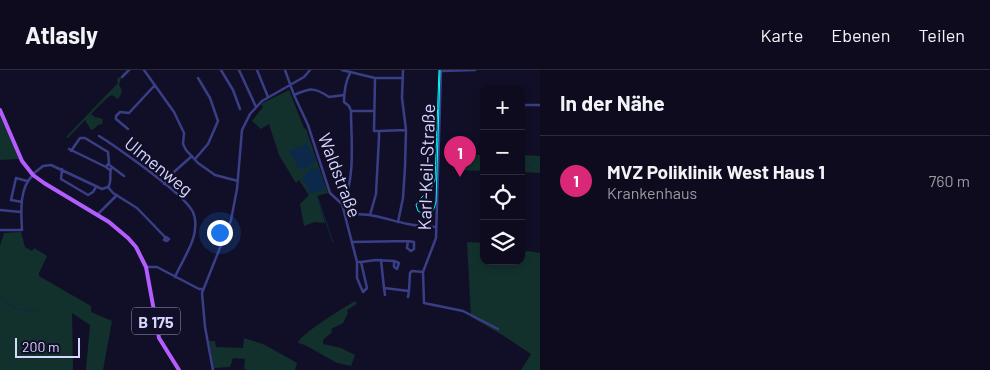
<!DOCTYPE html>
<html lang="de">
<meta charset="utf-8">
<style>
:root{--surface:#0d0b1d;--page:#1b192a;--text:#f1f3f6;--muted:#9a9ba4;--line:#2d2b3b;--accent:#db2777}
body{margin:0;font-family:Barlow,sans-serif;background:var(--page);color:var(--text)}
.controls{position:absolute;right:15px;top:15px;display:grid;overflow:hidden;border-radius:10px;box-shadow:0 2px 8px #0003}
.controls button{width:45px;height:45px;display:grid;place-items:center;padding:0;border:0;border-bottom:1px solid var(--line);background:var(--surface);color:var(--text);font:25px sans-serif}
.scale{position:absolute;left:15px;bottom:12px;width:65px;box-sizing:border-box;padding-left:5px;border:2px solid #d6d6ff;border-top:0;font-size:14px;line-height:18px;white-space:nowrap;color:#d6d6ff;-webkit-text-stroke:4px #110f27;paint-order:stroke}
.you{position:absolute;left:219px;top:162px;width:18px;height:18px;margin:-12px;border:4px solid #fff;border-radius:50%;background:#1a73e8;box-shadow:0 0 0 8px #1a73e833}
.badge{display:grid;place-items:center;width:32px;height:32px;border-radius:50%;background:var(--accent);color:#fff;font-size:16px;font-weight:700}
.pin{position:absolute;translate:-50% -41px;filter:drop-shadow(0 1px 2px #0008)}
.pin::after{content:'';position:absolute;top:26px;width:18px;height:15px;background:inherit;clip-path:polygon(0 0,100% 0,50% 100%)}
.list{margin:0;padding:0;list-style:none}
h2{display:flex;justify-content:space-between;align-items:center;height:65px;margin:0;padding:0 20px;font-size:21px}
h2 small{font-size:16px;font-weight:400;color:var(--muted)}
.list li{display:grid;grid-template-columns:32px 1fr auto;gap:15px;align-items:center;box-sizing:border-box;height:90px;padding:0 20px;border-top:1px solid var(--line)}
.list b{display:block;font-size:19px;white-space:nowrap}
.list p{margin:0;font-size:16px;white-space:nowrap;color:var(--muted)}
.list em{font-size:16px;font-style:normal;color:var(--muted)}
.icon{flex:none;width:28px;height:28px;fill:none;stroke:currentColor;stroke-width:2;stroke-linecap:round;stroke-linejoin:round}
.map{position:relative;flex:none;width:540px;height:300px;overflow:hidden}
header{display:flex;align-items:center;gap:30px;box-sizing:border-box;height:70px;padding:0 25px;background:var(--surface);border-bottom:1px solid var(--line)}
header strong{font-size:24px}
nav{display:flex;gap:28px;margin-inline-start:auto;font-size:18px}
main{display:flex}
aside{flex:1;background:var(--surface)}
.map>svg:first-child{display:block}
</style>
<header>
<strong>Atlasly</strong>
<nav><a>Karte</a><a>Ebenen</a><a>Teilen</a></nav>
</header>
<main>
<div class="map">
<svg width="540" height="300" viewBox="0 0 540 300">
<rect width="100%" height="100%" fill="#110f27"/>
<path fill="#12312d" d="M119,7L121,8L119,15C123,21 122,23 118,29L112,25L107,28L91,44L95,47L103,49L102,54L98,55L94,59L91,60L85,50L68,68L66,67L118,13L117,9Z
M289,20L304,58L306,59L328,123L317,126L325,153L315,152L304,156L300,134L309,125L299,110L296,113L279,85L269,54L261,59L252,51L263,37L261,34Z
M0,46L19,89L0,90Z
M460,84L484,85V101L459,100L458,87Z
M522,85L540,86V103L522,102Z
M21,162L25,177L32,181L34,178L47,186L39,203V206L91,236V242L112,251L103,300H86L90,255L72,243L73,300H0V176L4,163Z
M467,172L484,173V191H521V183L528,181L540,183V300H521L531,284L504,266L471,247Z
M355,231L357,234L347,240L348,243L343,253L331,259L332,262L323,270V274L341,278L355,285L351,296L337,293L305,275L298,273C301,263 344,238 355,231Z
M244,268L265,275L297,293L295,300H248L244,299L245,289L233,288L230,297L214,298L209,271H215L216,277L243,278Z"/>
<path fill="#0c284a" d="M307,74L315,88L314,93L303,99H299L289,81Z
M311,98L319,99L324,114L323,121L310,123L302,108Z"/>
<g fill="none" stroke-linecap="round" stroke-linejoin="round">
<path stroke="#0c284a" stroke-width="1" d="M305,74L309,69
M528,97L540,89
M316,123L333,172
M0,227L15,238L28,241L40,240"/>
<path stroke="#3a3e86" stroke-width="2.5" d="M144,0L174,42L184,63L183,74L186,80L198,93L215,105L238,111
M221,0L233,20L240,39
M239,0L256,37
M257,0L268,27
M285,0L294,25L308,55L330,123L342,134L357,192V208L363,222L367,218L361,192H357
M342,0L375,8H403
M441,0L436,168L423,202L424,233L463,241L498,259
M441,1L475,0
M122,7L129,0
M294,25C311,18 314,17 329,27L344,25
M521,35H540
M351,41H374
M128,59L116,49V46L120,42L129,43L155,15
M379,61L406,60
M99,66L107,71C127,85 183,123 193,142C195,147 196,152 195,158C195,172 181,193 175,207
M69,79L106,97
M71,81L80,68H85L108,82L109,94
M195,89L208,74L218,51L210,28L198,8
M112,97L124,106
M62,99L61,109L88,125L93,122L96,117
M33,104L43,96L51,95L102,119L108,117C113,110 108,103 112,97L108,94L106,97L110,100
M164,114L175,101L192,86
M108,117L113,123L137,138L165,167
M22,132L11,130L16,108L27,111
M342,134C356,111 351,68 351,41L349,36L344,32C344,22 345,13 350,3
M0,140L21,142
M97,145L117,125
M370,145L376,124L379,67V61H374L375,8
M345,146C366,140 387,150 408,154C418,156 427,156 436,157
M398,152L403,128L405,97L406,60L402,28L403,0
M0,160H22C21,142 19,118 33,105
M166,167L169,169L167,171L164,170Z
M352,172L408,171L414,172V179L411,181L407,178L408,171
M381,190L384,218L409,221L410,203L412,201L423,202
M361,192L376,190L394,191V197L397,199L399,193L394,191
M146,197H157L199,219H203
M384,218L385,225
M408,227L409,221
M213,300L205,257L202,223L231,150L237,119L242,60L250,44L262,31L304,7L310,0"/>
<path stroke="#b35dff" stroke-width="4" d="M0,40L22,91L33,105L44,113L109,152L128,168L136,177L146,197L159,268L179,300"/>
<path stroke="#02feff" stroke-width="1" d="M439,0L435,110C432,121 421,125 416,135L418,141L425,145C433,144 434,139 436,132L440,0"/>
</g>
<g text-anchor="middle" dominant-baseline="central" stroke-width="4.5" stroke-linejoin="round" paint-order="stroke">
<rect fill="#110f27" stroke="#9b9abe" stroke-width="1" x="132" y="237.5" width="48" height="27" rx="4"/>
<g font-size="16" font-weight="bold" fill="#d6d6ff">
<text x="156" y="251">B 175</text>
</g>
<g font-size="18" fill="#d6d6ff" stroke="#110f27">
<text transform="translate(159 96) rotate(39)">Ulmenweg</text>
<text transform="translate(426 97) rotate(-88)">Karl-Keil-Straße</text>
<text transform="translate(340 105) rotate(69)">Waldstraße</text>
</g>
</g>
</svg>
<div class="controls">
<button>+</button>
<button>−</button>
<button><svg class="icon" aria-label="locate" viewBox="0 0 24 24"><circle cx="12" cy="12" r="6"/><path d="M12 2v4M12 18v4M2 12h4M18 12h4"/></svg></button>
<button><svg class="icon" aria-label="layers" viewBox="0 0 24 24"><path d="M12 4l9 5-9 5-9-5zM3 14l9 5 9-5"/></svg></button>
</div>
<div class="scale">200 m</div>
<div class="you"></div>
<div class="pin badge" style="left:460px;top:107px">1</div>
</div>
<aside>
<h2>In der Nähe<small></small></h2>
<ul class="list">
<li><span class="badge">1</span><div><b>MVZ Poliklinik West Haus 1</b><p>Krankenhaus</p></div><em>760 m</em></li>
</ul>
</aside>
</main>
